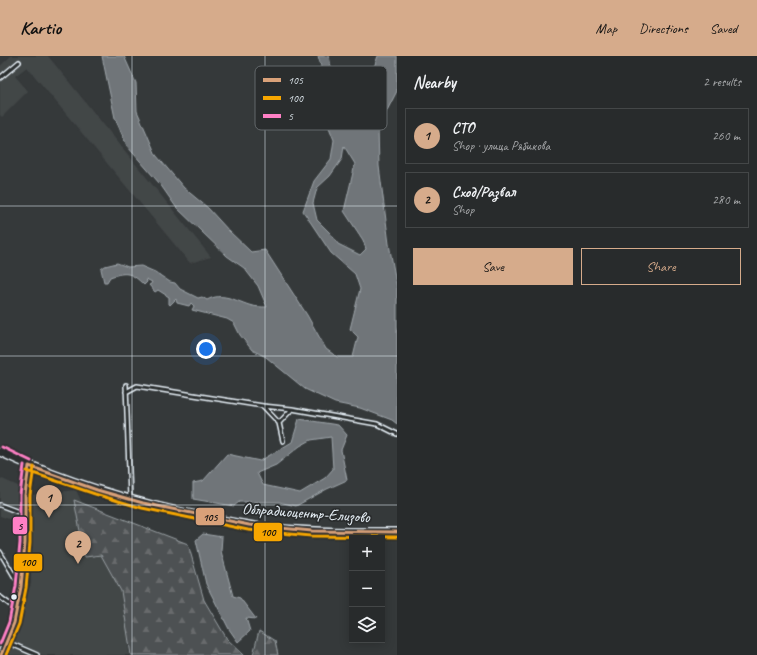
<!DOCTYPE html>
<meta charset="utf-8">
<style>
:root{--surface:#282b2c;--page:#303334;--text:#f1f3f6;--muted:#a5a7a9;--line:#444748;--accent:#d6ab8b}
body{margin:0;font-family:Caveat,sans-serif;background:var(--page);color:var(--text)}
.controls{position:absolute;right:12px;bottom:12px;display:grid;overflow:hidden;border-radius:0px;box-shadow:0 2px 10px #0003}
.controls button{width:36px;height:36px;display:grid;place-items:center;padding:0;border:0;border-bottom:1px solid var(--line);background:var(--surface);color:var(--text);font:20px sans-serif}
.you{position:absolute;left:206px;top:293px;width:14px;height:14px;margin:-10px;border:3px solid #fff;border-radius:50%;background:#1a73e8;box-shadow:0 0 0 6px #1a73e833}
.badge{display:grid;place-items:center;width:26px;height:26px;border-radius:50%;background:var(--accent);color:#111;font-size:13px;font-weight:700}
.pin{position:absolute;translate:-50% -33px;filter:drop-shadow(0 1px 2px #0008)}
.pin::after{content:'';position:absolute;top:21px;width:14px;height:12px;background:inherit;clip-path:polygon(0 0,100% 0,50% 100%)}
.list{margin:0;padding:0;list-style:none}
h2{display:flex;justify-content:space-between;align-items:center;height:52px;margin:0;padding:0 16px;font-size:17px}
h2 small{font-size:13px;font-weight:400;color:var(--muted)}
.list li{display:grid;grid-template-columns:26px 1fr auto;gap:12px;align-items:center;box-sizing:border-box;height:56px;margin:0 8px 8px;padding:0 8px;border:1px solid var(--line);border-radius:0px}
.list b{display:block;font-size:15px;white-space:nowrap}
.list p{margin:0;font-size:13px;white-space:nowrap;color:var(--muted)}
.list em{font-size:13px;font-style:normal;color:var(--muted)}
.actions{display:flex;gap:8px;padding:12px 16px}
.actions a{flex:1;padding:9px 0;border:1px solid var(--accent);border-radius:0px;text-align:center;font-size:14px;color:var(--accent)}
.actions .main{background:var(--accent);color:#111}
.icon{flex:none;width:22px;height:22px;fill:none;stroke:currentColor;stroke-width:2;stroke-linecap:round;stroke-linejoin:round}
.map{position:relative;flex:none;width:397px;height:599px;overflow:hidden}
header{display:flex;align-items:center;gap:24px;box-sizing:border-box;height:56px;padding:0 20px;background:var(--accent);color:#111}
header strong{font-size:19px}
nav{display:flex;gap:22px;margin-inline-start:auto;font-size:14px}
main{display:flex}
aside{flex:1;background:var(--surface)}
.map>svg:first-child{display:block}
</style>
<header>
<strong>Kartio</strong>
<nav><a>Map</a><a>Directions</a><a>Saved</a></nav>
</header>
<main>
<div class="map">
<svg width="397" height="599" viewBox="0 0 397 599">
<defs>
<pattern id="forest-firs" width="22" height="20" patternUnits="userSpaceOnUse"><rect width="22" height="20" fill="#4d5152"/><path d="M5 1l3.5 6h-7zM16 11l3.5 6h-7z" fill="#676a6c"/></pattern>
</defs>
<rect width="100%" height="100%" fill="#35393a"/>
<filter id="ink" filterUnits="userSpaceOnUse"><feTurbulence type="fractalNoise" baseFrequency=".025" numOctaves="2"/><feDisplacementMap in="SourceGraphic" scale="8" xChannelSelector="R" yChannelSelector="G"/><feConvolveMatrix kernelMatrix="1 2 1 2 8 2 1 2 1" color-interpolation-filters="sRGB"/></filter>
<g filter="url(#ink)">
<path fill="#424647" d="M11,0H48L211,201L190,207L27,11L15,20L28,35L2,61L0,59V10Z
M0,422L18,430V466L0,460Z
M76,434L125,540L129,599H3L31,528L32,439Z"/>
<path fill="url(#forest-firs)" stroke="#9aa1a5" d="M74,444L188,488L204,544L227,583L244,599H131L121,535L101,499L85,501Z
M259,575L275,585L278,599H253Z"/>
<path fill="#707579" stroke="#a0a7ac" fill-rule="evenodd" d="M102,0H124L136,27L137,55L156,99L184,132L208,152L229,175L251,196L265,194L307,259L326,293L337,301H353L358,281L350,273L360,233L355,218L331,197L303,155L314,125L331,103L334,84L315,36L321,10L318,0H329C333,25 342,46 354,68L361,69L364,62L369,25L378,0H397V35L378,72L379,110L389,188L397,232V368L392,364L360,352L335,347L305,333L266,301L252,294L240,279L234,267L227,263L192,254L194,250L191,247L189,250L177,247L176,243L170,249L169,248V241L158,234L155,236L149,229L151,228L152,226L146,223L147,226L144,229C132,217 127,215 110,221L107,226H104L101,213L105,210L117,207L128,211L141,210L155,216L170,226L175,227L180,233L198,242L202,241L207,244C222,236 234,244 249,249C254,251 262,251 267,251L258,230L244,212L227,200L176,151L160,128L127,90L115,62ZM344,90L355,108L344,155L363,184L366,193L360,199L338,188L331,178L317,164L313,147L317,132L330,120L342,103Z
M299,363L338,369L347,379L341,394L347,424L327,433L296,450L279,446H239L234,450L193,443V427L203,425L227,398L260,405L292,386ZM331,381L333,413L325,422L300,437L263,429L257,417L276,409L300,390L311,384Z
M203,478L222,481L221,495L233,540L240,542L256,563L246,562L250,575L238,586L229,573L206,528L196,484Z"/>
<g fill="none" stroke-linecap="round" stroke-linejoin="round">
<g stroke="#e8f1f8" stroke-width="6">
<path id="service" d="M0,22L19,6
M126,329L130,442
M126,336L137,330L263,350L279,367
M263,350L292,353
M283,385L279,367L292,353L377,368L397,378
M0,449L24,458
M0,496L20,530
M0,541L16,553
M7,586L37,599"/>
</g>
<g stroke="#e8f1f8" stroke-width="9">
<path id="minor" d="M1,599L14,567L21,531L25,487V439L29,410"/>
</g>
<g stroke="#e8f1f8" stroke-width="10">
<path id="tertiary" d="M0,396C67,427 138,448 210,462C227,465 244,469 261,471C306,476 351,476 397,476"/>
</g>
<use href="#service" stroke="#2a2d2e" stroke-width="3"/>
<use href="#minor" stroke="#2a2d2e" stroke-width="6"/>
<use href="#tertiary" stroke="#2a2d2e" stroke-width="7"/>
<g stroke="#2a2d2e" stroke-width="6">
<path id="bus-1" d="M29,410L97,434L143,447L249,469L312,475L397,476
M1,599L14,567L21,531L25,487V439L29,410"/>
</g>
<g stroke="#2a2d2e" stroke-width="6">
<path id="bus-2" d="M27,415L95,438L142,452L248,474L311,480L397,481
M6,599L19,568L26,532L30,487V439L34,411"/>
</g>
<g stroke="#2a2d2e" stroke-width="6">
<path id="bus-3" d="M2,391L31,405
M0,588L9,566L16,530L20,487V439L24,409"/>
</g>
<use href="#bus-1" stroke="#d9a179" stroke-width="3"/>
<use href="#bus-2" stroke="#f7a600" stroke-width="3"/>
<use href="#bus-3" stroke="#ff80c5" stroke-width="3"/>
</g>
</g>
<path fill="none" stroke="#e8f1f8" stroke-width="1" stroke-opacity="0.55" d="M132,0V599M265,0V599M0,150H397M0,300H397M0,449H397"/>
<circle fill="#e8f1f8" stroke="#2a2d2e" stroke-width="1.5" cx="14" cy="541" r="3.5"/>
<g text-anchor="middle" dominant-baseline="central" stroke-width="3.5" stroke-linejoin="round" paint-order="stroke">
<g font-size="16" fill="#e8f1f8" stroke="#2a2d2e">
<text transform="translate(306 457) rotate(4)">Облрадиоцентр-Елизово</text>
</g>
</g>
<rect x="255" y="10" width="132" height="64" rx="6" fill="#2a2d2e" stroke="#63686b" stroke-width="1"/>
<rect x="263" y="22" width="18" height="4" fill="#d9a179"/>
<rect x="263" y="40" width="18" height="4" fill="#f7a600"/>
<rect x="263" y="58" width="18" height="4" fill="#ff80c5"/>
<g font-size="11" fill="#e8f1f8">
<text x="288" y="28">105</text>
<text x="288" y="46">100</text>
<text x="288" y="64">5</text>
</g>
<g stroke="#2a2d2e" stroke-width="1.5">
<rect x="195" y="451" width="30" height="19" rx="4" fill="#d9a179"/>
<rect x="12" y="460" width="16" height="19" rx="4" fill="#ff80c5"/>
<rect x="253" y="466" width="30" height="20" rx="4" fill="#f7a600"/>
<rect x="13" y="497" width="30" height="19" rx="4" fill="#f7a600"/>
</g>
<g font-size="11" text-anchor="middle" font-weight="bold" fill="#111">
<text x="210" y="465">105</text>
<text x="20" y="474">5</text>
<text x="268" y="480">100</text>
<text x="28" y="510">100</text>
</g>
</svg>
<div class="controls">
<button>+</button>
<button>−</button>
<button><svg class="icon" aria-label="layers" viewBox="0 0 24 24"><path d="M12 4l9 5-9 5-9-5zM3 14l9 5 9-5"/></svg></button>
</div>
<div class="you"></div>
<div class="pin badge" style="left:49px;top:462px">1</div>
<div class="pin badge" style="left:78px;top:508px">2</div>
</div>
<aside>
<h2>Nearby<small>2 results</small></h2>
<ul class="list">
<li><span class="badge">1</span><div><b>СТО</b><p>Shop · улица Рябикова</p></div><em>260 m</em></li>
<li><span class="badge">2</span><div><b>Сход/Развал</b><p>Shop</p></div><em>280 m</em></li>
</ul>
<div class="actions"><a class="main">Save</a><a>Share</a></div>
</aside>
</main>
